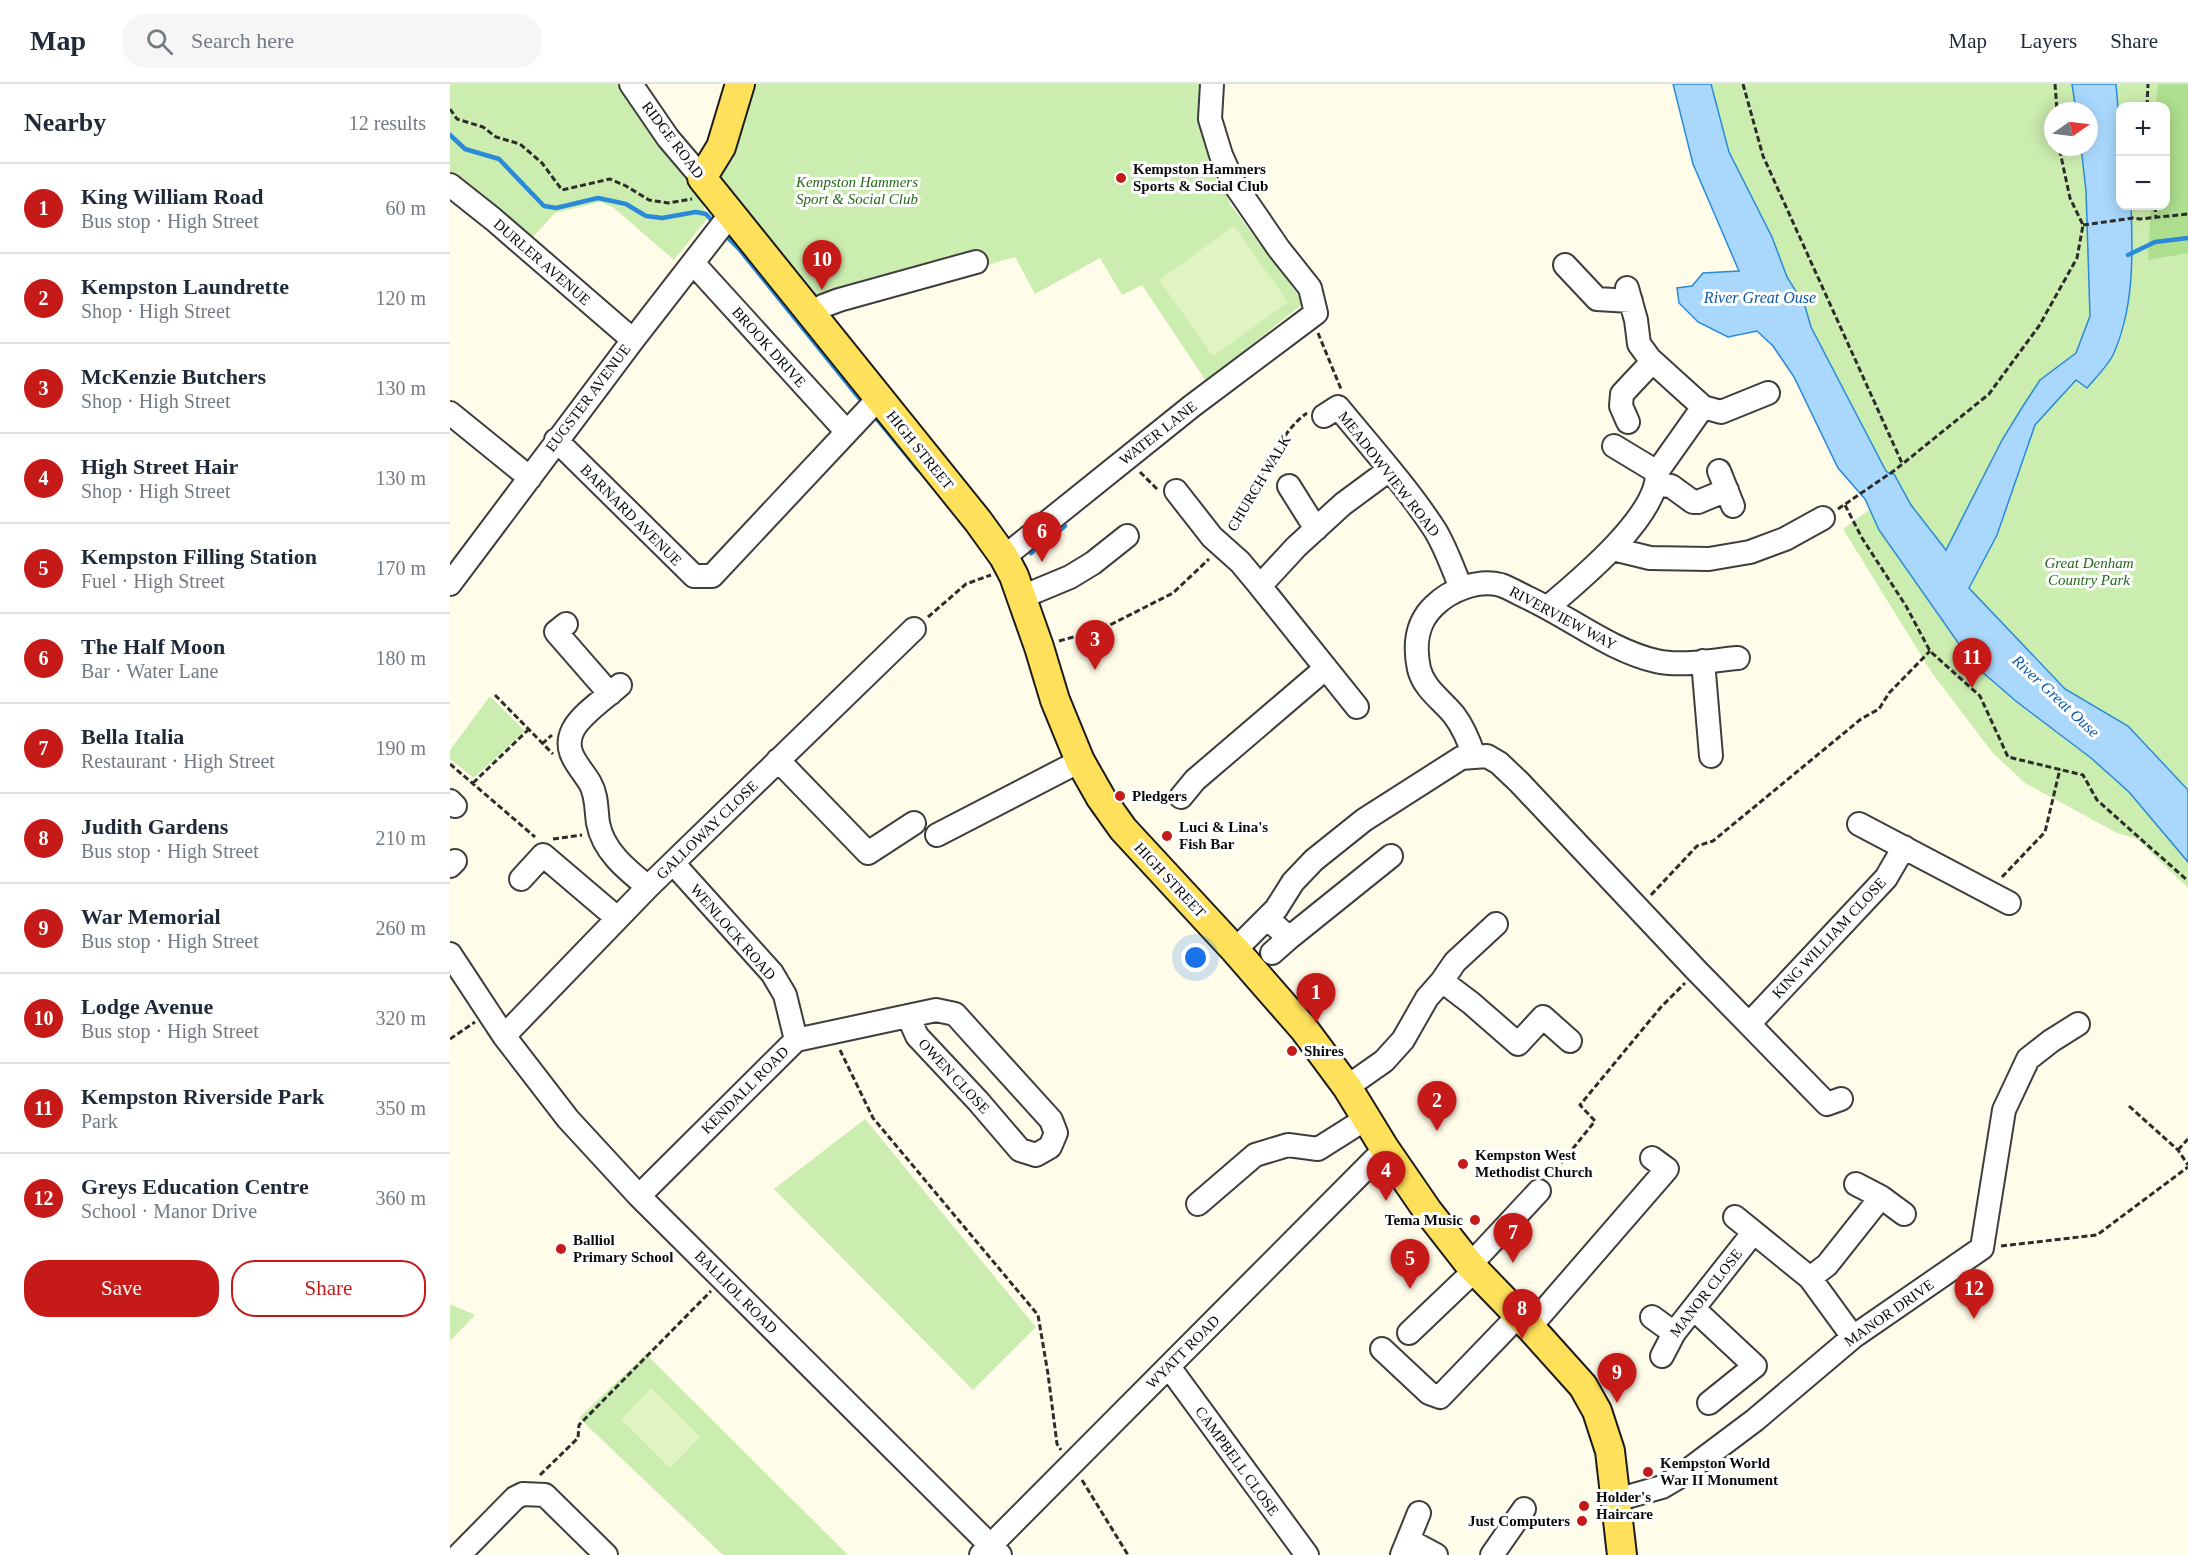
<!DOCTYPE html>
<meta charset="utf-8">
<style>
:root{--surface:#fff;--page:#f6f6f7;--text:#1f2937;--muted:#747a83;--line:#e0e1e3;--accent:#c61a18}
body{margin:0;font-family:Georgia,serif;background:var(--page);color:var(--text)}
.controls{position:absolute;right:18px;top:18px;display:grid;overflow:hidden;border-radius:12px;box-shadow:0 3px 15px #0003}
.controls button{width:54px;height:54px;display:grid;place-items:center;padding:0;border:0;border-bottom:2px solid var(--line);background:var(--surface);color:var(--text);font:30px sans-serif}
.compass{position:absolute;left:1594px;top:18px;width:54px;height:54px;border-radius:50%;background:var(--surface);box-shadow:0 3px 15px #0003;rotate:76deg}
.you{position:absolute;left:746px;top:874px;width:21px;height:21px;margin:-15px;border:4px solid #fff;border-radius:50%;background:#1a73e8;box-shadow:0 0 0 9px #1a73e833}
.badge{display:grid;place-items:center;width:39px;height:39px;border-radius:50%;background:var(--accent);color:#fff;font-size:20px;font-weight:700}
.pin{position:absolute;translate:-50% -50px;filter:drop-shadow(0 2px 3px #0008)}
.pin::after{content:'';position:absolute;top:32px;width:21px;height:18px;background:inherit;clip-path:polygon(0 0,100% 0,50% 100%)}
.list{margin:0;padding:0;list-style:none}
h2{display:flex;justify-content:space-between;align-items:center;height:78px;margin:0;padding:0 24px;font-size:26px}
h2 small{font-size:20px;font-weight:400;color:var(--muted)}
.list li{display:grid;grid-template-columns:39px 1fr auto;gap:18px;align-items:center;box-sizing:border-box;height:90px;padding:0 24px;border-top:2px solid var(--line)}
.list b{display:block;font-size:22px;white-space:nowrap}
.list p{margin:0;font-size:20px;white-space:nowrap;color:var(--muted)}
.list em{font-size:20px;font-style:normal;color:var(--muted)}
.actions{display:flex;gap:12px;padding:18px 24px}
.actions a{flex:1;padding:14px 0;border:2px solid var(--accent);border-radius:24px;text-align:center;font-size:21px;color:var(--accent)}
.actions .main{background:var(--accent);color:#fff}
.icon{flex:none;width:33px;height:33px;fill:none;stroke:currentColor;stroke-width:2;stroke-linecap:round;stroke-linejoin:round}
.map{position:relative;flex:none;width:1738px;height:1471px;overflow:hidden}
header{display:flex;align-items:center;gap:36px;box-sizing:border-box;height:84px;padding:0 30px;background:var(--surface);border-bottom:2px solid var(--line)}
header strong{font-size:28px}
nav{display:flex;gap:33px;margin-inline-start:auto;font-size:21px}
.search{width:420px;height:54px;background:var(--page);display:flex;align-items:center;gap:15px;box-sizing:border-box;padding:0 21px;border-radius:24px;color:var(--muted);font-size:22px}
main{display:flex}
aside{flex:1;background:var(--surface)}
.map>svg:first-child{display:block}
</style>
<header>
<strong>Map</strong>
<div class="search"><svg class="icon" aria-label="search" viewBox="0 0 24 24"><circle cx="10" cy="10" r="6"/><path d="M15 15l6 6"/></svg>Search here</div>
<nav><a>Map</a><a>Layers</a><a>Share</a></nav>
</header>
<main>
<aside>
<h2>Nearby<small>12 results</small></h2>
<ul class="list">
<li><span class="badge">1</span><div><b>King William Road</b><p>Bus stop · High Street</p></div><em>60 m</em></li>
<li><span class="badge">2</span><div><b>Kempston Laundrette</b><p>Shop · High Street</p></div><em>120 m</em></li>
<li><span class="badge">3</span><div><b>McKenzie Butchers</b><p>Shop · High Street</p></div><em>130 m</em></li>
<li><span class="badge">4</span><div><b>High Street Hair</b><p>Shop · High Street</p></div><em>130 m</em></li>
<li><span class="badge">5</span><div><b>Kempston Filling Station</b><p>Fuel · High Street</p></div><em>170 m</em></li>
<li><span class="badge">6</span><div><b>The Half Moon</b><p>Bar · Water Lane</p></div><em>180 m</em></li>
<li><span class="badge">7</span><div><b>Bella Italia</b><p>Restaurant · High Street</p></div><em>190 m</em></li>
<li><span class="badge">8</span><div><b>Judith Gardens</b><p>Bus stop · High Street</p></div><em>210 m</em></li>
<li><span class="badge">9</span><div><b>War Memorial</b><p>Bus stop · High Street</p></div><em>260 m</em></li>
<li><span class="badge">10</span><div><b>Lodge Avenue</b><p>Bus stop · High Street</p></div><em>320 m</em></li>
<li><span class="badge">11</span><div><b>Kempston Riverside Park</b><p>Park</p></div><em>350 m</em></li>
<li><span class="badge">12</span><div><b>Greys Education Centre</b><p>School · Manor Drive</p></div><em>360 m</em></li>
</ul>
<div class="actions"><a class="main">Save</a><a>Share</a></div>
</aside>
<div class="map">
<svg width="1738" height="1471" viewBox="0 0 1738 1471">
<rect width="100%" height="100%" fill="#fffcea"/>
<path fill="#ccedb0" d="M0,0H167L251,113L257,135L224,176L164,124L150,118L105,129L79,157L0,98Z
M296,0H757L755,37L780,120L854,219L756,297L692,201L672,211L650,174L585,210L565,173L394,223L373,235L270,96Z
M1261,0H1622L1626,27H1603V63H1631L1636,107L1640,231L1626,269L1590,296L1496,466L1461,421L1444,390H1440L1436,387L1361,243L1355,222L1337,193L1322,153L1279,68Z
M1666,0H1738V706L1678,642L1615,605L1519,504L1547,451L1585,341L1626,296L1637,304C1645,294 1654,285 1661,275C1684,240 1683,163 1681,122H1716V22H1670V48Z
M1419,426L1429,446L1523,580L1567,618L1641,674L1679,708L1738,778V804L1687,755L1667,749L1575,699L1542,668L1482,589L1393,445Z
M40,612L75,647L24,694L0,675V666Z
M415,1035L586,1243L523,1306L324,1105Z
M0,1220L25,1231L0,1257Z
M196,1270L398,1471H273L129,1334Z"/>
<path fill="#addf8e" d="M1708,0H1738V169L1698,176L1701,122H1716V22H1706Z"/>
<path fill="#dff3c3" d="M784,142L838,218L763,272L709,196Z
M201,1304L250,1353L220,1384L171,1335Z"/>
<path fill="#a9d8fc" stroke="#2a89d9" stroke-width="1.5" d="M1223,0H1261L1279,68L1322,153L1337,193L1355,222L1361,243L1436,387L1440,390H1444L1461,421L1496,466L1552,356L1573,322L1590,296L1626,269L1640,232L1636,107L1631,63H1639V27H1626L1622,0H1666L1670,48V122H1681C1683,172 1684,225 1663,271C1657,283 1645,294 1637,304L1626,296L1585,341L1547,451L1519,504L1615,605L1678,642L1738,706V778L1679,708L1641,674L1567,618L1523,580L1429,446L1415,415L1388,384L1344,293L1323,262L1307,247L1278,253L1248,238L1229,219L1227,204L1242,202L1253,189L1289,187L1243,80Z"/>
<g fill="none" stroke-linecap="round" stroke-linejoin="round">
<path stroke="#2a89d9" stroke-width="4.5" d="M0,51L15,65L49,75L94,122L106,124L148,114L176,120L196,132L212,134L246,128L256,130L265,140
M273,149L290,166L414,320
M1678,171L1705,158L1738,154
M422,329L468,385
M581,469L615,442"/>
<g stroke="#3e3e3e" stroke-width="26">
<path id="minor" d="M181,0L218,54L252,94
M0,101L43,135L183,256
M243,179L396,347
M1115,181L1147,215L1181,217
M362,233L373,222L389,216L526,178
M1253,323L1271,328L1318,309
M0,329L80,394
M874,332L888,323C920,362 957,403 985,446C996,464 1003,485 1011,504
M1178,338L1171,322L1172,310L1202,278
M106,356L244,492H262L428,315
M1164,362L1207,388
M1269,387L1283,422
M1208,401L1221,402L1243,418H1248L1277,406
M839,402L866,445
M726,407L762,453L790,478L810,502L846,463L893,420L939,386
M1163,465L1200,474L1259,475L1300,468L1335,455L1373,434
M554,473L742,322L866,229L860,204L829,165L783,98L771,71L760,35L762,0
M0,500L183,256L280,131
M810,502L907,623
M572,513L620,493L643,479L677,452
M1098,523C1130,496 1209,431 1207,388L1253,323L1200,275L1189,260L1186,236L1177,204
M116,540L106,548L160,610
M1253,577L1261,672
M170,601C157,613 131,630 123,646C112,668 130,682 140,699C147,711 146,725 148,739C153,767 177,786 198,803
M1024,672C1019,657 1014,644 1004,631C992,616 974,605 969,585C964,561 966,539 984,522C1000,506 1028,495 1051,501C1059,504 1068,509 1076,513C1120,533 1159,566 1206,577C1232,583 1262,576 1288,574
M328,676L418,769L464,739
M731,713L745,696L876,584
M0,717L5,722
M1409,740L1559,819
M487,751L630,677
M223,779L322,889L335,911L346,956
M0,782L5,777
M71,795L93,771L167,834
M817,834L839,854L941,772
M785,866L826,825L843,798L864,776L914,736L1011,674L1037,672L1049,679L1069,698L1247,887L1377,1020L1391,1015
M822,869L839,854
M0,870L54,952L118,1035L189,1112L550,1471
M992,897L1005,878L1046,840
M486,926L505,930L601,1036L606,1049L600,1063L586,1071L570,1066L528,1017L467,952L458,932Z
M1299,940L1436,794L1454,763
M54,952L198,803L464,545
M897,1003L934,977L953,956L977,914L992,897L1021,919L1068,960L1093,933L1120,957
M1406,1100L1431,1113L1454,1130
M189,1112L346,956L458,932
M748,1120L805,1071L838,1061L868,1065L917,1034
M1285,1133L1360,1194L1403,1253
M1020,1181L1089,1107
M1360,1194L1377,1181L1431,1113
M1244,1225L1305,1282L1259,1319
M1202,1233L1224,1249
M1080,1243L1217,1085L1202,1074
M959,1249L1025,1186
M932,1265L979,1309L990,1313L1069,1231
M1212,1272L1224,1249L1303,1149
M719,1283L857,1471
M1166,1416L1212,1403L1229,1393L1305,1336L1403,1253L1532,1164L1554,1026L1578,975L1601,957L1628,940
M958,1456L986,1471
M9,1471L65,1414L73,1410L95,1411L156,1471
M531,1471L935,1065
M952,1471L969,1429
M1042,1471L1074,1425"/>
</g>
<g stroke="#1c1c1c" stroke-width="32">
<path id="major" d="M290,0L271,63L252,94L528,437L554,473L564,492L589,563L605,616L630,677L651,714L673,745L785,866L854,945L897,1003L935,1065L977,1126L1020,1181L1080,1243L1133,1302L1147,1327L1160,1367L1172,1471"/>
</g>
<path stroke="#2d2d2d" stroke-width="3" stroke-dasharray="6 3" stroke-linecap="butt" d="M1293,0L1313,72L1452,379
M1605,0L1607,27
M1697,22L1698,0
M0,25L7,35L33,43L46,53L70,60L92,79L112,106L160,95L176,102L199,116L218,119L242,115
M1705,122L1706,134
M1633,141L1683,134L1690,135L1738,130
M868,249L891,305L889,306
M690,388L709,407
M1395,421L1412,454L1456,522L1480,567L1530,612L1558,673L1633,691L1647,716L1738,797
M1388,425L1445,386L1539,310L1589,242L1627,174L1633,141L1620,114L1609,63
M782,446C803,414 825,351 857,329
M478,533L516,500L541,491
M609,557L652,545L723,509L759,475
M45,611L103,670
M92,660L102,651
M0,680L85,753
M23,699L78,646
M103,755L132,751
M1552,793L1595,748L1610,685
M1201,811L1247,762L1263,757L1411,635L1429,625L1439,609L1480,567
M0,955L25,938
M390,966L423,1034L588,1231L598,1290L607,1360L611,1366
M1679,1022L1728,1066L1738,1081
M1728,1066L1738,1055
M1100,1093L1145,1037L1130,1021L1211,923L1235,899
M1551,1162L1647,1151L1738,1083
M90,1391L128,1354L129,1341L261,1207
M632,1396L678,1471"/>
<use href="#minor" stroke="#fff" stroke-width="22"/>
<use href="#major" stroke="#ffe05a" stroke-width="28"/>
</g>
<g fill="#c61a18" stroke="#fff" stroke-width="2">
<circle cx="671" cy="94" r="6"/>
<circle cx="670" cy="712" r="6"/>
<circle cx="717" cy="752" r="6"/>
<circle cx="842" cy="967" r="6"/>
<circle cx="1013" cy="1080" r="6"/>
<circle cx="1025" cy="1136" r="6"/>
<circle cx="111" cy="1165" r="6"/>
<circle cx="1198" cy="1388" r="6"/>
<circle cx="1134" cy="1422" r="6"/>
<circle cx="1132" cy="1437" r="6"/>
</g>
<g text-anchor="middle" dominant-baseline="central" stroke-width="6" stroke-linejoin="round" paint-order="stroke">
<g font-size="15" fill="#0b0b0b" stroke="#fff">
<text transform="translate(223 56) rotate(53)">RIDGE ROAD</text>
<text transform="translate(92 178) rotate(41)">DURLER AVENUE</text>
<text transform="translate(319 263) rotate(48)">BROOK DRIVE</text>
<text transform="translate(138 314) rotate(-53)">EUGSTER AVENUE</text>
<text transform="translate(708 349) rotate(-38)">WATER LANE</text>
<text transform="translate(470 366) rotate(51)">HIGH STREET</text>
<text transform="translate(939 390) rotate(52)">MEADOWVIEW ROAD</text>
<text transform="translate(809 399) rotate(-59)">CHURCH WALK</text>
<text transform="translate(181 431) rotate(45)">BARNARD AVENUE</text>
<text transform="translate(1113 534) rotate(28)">RIVERVIEW WAY</text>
<text transform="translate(257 746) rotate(-44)">GALLOWAY CLOSE</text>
<text transform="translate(720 796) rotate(47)">HIGH STREET</text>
<text transform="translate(283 848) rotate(49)">WENLOCK ROAD</text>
<text transform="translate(1379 854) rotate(-47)">KING WILLIAM CLOSE</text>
<text transform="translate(504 992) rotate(47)">OWEN CLOSE</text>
<text transform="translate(295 1006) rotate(-45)">KENDALL ROAD</text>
<text transform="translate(286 1208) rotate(45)">BALLIOL ROAD</text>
<text transform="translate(1256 1209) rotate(-52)">MANOR CLOSE</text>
<text transform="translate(1439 1229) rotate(-35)">MANOR DRIVE</text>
<text transform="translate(733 1268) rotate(-45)">WYATT ROAD</text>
<text transform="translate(787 1377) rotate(54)">CAMPBELL CLOSE</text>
</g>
<g font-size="15" font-weight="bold" fill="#0b0b0b" stroke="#fff" text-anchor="start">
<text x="683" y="85">Kempston Hammers<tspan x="683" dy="17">Sports &amp; Social Club</tspan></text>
<text x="682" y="712">Pledgers</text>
<text x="729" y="743">Luci &amp; Lina's<tspan x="729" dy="17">Fish Bar</tspan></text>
<text x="854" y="967">Shires</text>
<text x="1025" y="1071">Kempston West<tspan x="1025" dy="17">Methodist Church</tspan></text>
<text x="1013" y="1136" text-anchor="end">Tema Music</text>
<text x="123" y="1156">Balliol<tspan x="123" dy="17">Primary School</tspan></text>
<text x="1210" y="1379">Kempston World<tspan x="1210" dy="17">War II Monument</tspan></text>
<text x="1146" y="1413">Holder's<tspan x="1146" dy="17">Haircare</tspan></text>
<text x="1120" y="1437" text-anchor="end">Just Computers</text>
</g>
<g font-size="15" font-style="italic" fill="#236817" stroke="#fff">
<text x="407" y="98">Kempston Hammers<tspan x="407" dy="17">Sport &amp; Social Club</tspan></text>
<text x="1639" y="479">Great Denham<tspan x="1639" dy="17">Country Park</tspan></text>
</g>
<g font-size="16" font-style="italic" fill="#0b59a7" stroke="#fff">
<text x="1310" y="213">River Great Ouse</text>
<text transform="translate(1606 612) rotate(43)">River Great Ouse</text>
</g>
</g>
</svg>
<div class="controls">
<button>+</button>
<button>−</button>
</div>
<svg class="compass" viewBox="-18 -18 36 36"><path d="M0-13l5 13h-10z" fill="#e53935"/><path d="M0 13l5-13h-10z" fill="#747a83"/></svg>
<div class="you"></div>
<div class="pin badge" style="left:866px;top:939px">1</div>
<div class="pin badge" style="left:987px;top:1047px">2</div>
<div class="pin badge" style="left:645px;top:586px">3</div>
<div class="pin badge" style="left:936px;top:1117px">4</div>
<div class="pin badge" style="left:960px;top:1205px">5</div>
<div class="pin badge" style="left:592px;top:478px">6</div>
<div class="pin badge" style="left:1063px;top:1179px">7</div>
<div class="pin badge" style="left:1072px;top:1255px">8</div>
<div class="pin badge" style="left:1167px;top:1319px">9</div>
<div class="pin badge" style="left:372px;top:206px">10</div>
<div class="pin badge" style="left:1522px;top:604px">11</div>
<div class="pin badge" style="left:1524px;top:1235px">12</div>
</div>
</main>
